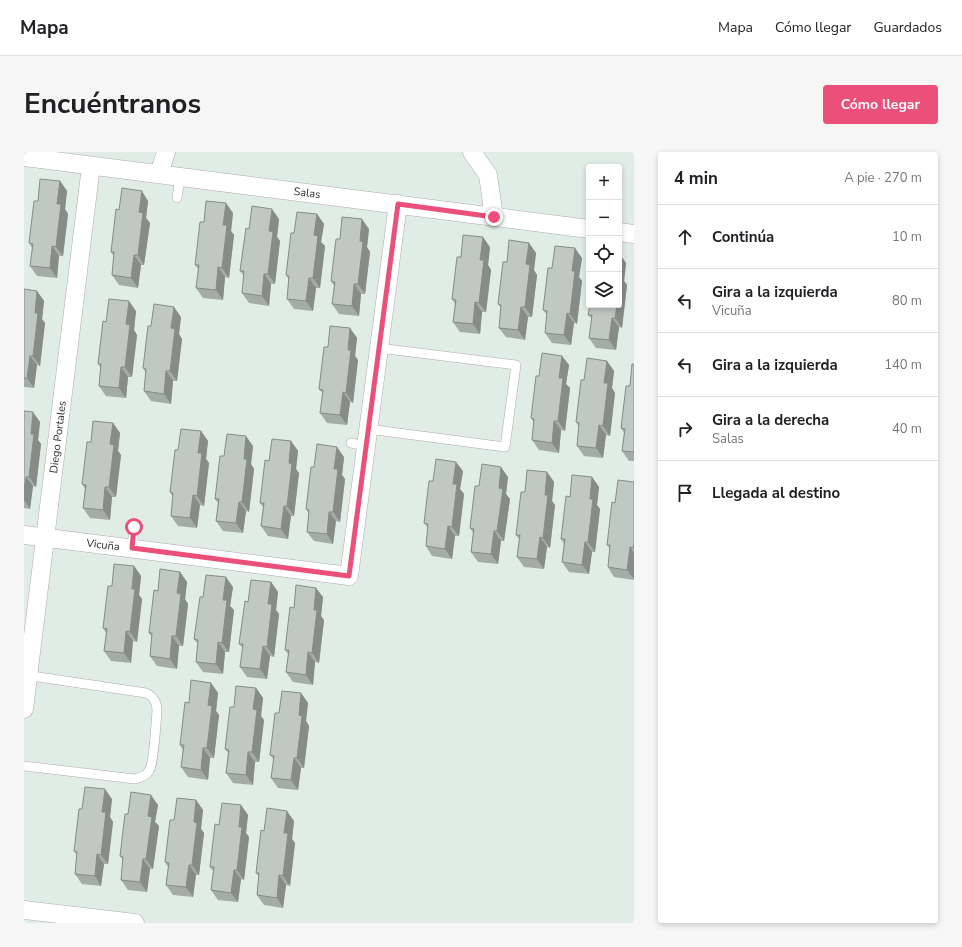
<!DOCTYPE html>
<html lang="es">
<meta charset="utf-8">
<style>
:root{--surface:#fff;--page:#f6f6f6;--text:#202124;--muted:#757577;--line:#e0e0e0;--accent:#ea5079}
body{margin:0;font-family:"Nunito Sans",sans-serif;background:var(--page);color:var(--text)}
.controls{position:absolute;right:12px;top:12px;display:grid;overflow:hidden;border-radius:4px;box-shadow:0 2px 6px #0003}
.controls button{width:36px;height:36px;display:grid;place-items:center;padding:0;border:0;border-bottom:1px solid var(--line);background:var(--surface);color:var(--text);font:20px sans-serif}
.stop{position:absolute;width:12px;height:12px;margin:-9px;border:3px solid #ea5079;border-radius:50%;background:#fff}
.stop.end{background:#ea5079;border-color:#fff;box-shadow:0 1px 4px #0008}
.list{margin:0;padding:0;list-style:none}
h2{display:flex;justify-content:space-between;align-items:center;height:52px;margin:0;padding:0 16px;font-size:17px}
h2 small{font-size:13px;font-weight:400;color:var(--muted)}
.list li{display:grid;grid-template-columns:26px 1fr auto;gap:12px;align-items:center;box-sizing:border-box;height:64px;padding:0 16px;border-top:1px solid var(--line)}
.list b{display:block;font-size:15px;white-space:nowrap}
.list p{margin:0;font-size:13px;white-space:nowrap;color:var(--muted)}
.list em{font-size:13px;font-style:normal;color:var(--muted)}
.icon{flex:none;width:22px;height:22px;fill:none;stroke:currentColor;stroke-width:2;stroke-linecap:round;stroke-linejoin:round}
.map{position:relative;flex:none;width:610px;height:771px;overflow:hidden;border-radius:4px}
header{display:flex;align-items:center;gap:24px;box-sizing:border-box;height:56px;padding:0 20px;background:var(--surface);border-bottom:1px solid var(--line)}
header strong{font-size:19px}
nav{display:flex;gap:22px;margin-inline-start:auto;font-size:14px}
.intro{display:flex;align-items:center;justify-content:space-between;box-sizing:border-box;height:96px;padding:0 24px}
h1{margin:0;font-size:28px}
.button{padding:10px 18px;border-radius:4px;background:var(--accent);color:#fff;font-size:14px;font-weight:700}
main{display:flex;gap:24px;padding:0 24px}
aside{flex:1;background:var(--surface);border-radius:4px;box-shadow:0 2px 6px #0003}
.map>svg:first-child{display:block}
</style>
<header>
<strong>Mapa</strong>
<nav><a>Mapa</a><a>Cómo llegar</a><a>Guardados</a></nav>
</header>
<div class="intro"><h1>Encuéntranos</h1><a class="button">Cómo llegar</a></div>
<main>
<div class="map">
<svg width="610" height="771" viewBox="0 0 610 771">
<rect width="100%" height="100%" fill="#e0ece6"/>
<g fill="none" stroke-linecap="round" stroke-linejoin="round">
<g stroke="#b3a9ac" stroke-width="10">
<path id="lane" d="M153,46L156,25
M344,277L481,295L492,213L355,196
M327,291L342,294
M108,396L110,375
M0,614L111,627C117,625 122,624 125,619C130,613 132,569 133,559C133,550 130,545 122,541L1,523"/>
</g>
<g stroke="#b3a9ac" stroke-width="19">
<path id="street" d="M448,0L464,23L470,65
M0,5L565,77
M135,22L142,0
M595,80L610,82
M0,383L325,424L374,52
M0,557L67,14
M0,758L111,771"/>
</g>
<use href="#lane" stroke="#fff" stroke-width="9"/>
<use href="#street" stroke="#fff" stroke-width="18"/>
</g>
<path fill="#a4aca8" d="M36,29L43,39L41,57L44,62L39,104H35L33,126L13,124L6,114L8,96L5,91L14,49Z
M124,49L122,66L126,71L120,113H117L114,136L95,133L88,123L90,104L87,100L95,58Z
M209,61L207,79L210,83L205,126L201,125L199,148L179,146L172,136L174,117L171,113Z
M293,62L300,72L297,90L301,94L296,136H292L289,159L270,157L263,147L265,128L262,123L270,81Z
M255,67L253,85L256,89L251,132H247L245,154L225,151L218,141L220,124L216,119L225,77Z
M345,77L343,95L346,100L341,142H337L335,164L315,162L308,152L310,134L307,129L316,87Z
M505,91L512,101L510,118L513,123L508,165H504L501,188L482,185L475,176L477,156L474,152L483,110Z
M466,95L464,113L467,118L462,160H458L456,182L436,180L429,170L431,152L428,147L437,105Z
M595,101L602,111L600,129L603,133L598,176L595,175L592,198L572,196L565,186L568,167L564,163Z
M558,106L555,125L558,129L553,172L550,171L547,193L528,191L521,181L523,163L519,158L528,116Z
M0,137L13,139L20,149L18,167L21,171L16,214L13,213L10,236L0,235Z
M112,159L110,178L113,183L108,225H104L102,246L82,244L75,234L77,216L74,212L82,170Z
M157,165L155,182L158,187L153,229H149L147,252L127,249L120,239L122,221L119,216Z
M326,176L333,186L331,204L334,208L329,251L326,250L323,273L303,271L296,261L299,242L295,237L304,195Z
M538,204L545,213L542,232L546,236L541,279L537,278L535,301L515,298L508,288L510,271L507,266L515,224Z
M583,209L590,219L588,236L591,241L586,284L582,283L579,306L560,304L553,294L555,275L552,270L560,228Z
M610,212V309H605L598,299L600,281L597,276Z
M0,259L16,270L14,288L17,292L12,335L9,334L6,357L0,356Z
M89,271L96,281L94,299L97,303L92,345H88L86,368L66,366L59,356L61,337L58,332L67,290Z
M177,279L184,289L182,307L185,311L180,354L176,353L173,376L154,374L147,364L149,345L146,340L154,298Z
M267,289L274,299L272,317L275,321L270,364H267L264,387L244,384L237,374L239,355L236,351L245,309Z
M229,294L227,312L230,317L225,360L222,359L219,381L199,379L192,369L194,351L191,347L200,304Z
M320,305L318,323L321,327L316,370L312,369L309,392L290,389L283,380L285,362L282,357L290,315Z
M439,319L436,337L440,342L435,384H431L428,407L408,404L402,394L404,376L400,371L409,329Z
M523,320L530,330L528,349L531,353L526,396L523,395L520,417L500,415L493,405L495,387L492,383L501,340Z
M484,325L482,342L486,347L480,389H477L474,412L454,410L447,400L449,381L446,376L455,334Z
M568,325L575,335L573,353L576,357L571,400H568L565,422L545,420L538,410L540,392L537,387L546,345Z
M610,330V428L590,425L584,415L586,397L583,393L591,351Z
M110,414L117,424L115,443L118,447L113,490L109,489L107,511L87,509L80,499L82,481L79,476L88,434Z
M156,420L163,430L161,447L164,452L159,494H155L153,517L133,514L126,504L128,485L125,481L134,439Z
M247,430L254,440L252,458L255,462L250,505L246,504L243,527L223,525L216,515L219,496L215,492L224,450Z
M209,435L206,454L210,458L205,500H201L199,522L179,520L172,510L174,492L170,487L179,445Z
M299,445L297,464L300,468L295,511L291,510L289,533L269,530L262,520L264,502L261,498L270,456Z
M187,531L194,541L192,559L195,563L190,606H186L184,628L164,625L157,615L159,598L156,593L165,551Z
M232,536L239,546L237,564L240,568L235,610H231L229,633L209,631L202,621L204,601L201,597L210,555Z
M277,541L284,551L282,569L285,574L280,616H277L274,638L254,636L247,626L250,608L246,603L255,561Z
M88,647L86,665L89,670L84,712H80L77,734L58,732L51,722L53,704L50,699L58,657Z
M172,648L179,658L177,677L180,681L175,723H172L169,745L149,743L142,733L144,715L141,710L150,668Z
M134,653L131,670L135,674L129,717H126L123,740L104,738L97,728L99,708L96,704L104,662Z
M217,653L224,663L222,681L225,685L220,728L217,727L214,750L194,748L187,738L189,719L186,715L195,673Z
M270,669L268,687L271,691L266,734L262,733L259,756L240,753L233,743L235,725L232,721L240,679Z"/>
<path fill="#868c88" d="M36,29L43,39L41,57L44,62L39,104L32,95L33,52Z
M118,39L124,49L122,66L126,71L120,113L114,103L115,60Z
M202,51L209,61L207,79L210,83L205,126L198,116L199,73Z
M248,57L255,67L253,85L256,89L251,132L244,122L245,79Z
M293,62L300,72L297,90L301,94L296,136L289,126L290,83Z
M338,67L345,77L343,95L346,100L341,142L334,132L336,89Z
M459,85L466,95L464,113L467,118L462,160L455,151L456,108Z
M505,91L512,101L510,118L513,123L508,165L501,155L502,112Z
M28,94L35,104L33,126L26,116Z
M551,96L558,106L555,125L558,129L553,172L546,162L548,119Z
M595,101L602,111L600,129L603,133L598,176L591,166L593,153H595Z
M110,103L117,113L114,136L107,126Z
M194,115L201,125L199,148L192,138Z
M240,122L247,132L245,154L238,144Z
M285,126L292,136L289,159L282,149Z
M330,132L337,142L335,164L328,154Z
M13,139L20,149L18,167L21,171L16,214L9,204L11,161Z
M105,149L112,159L110,178L113,183L108,225L101,215L102,172Z
M451,150L458,160L456,182L449,172Z
M150,155L157,165L155,182L158,187L153,229L146,219L147,176Z
M497,155L504,165L501,188L494,178Z
M543,161L550,171L547,193L540,183Z
M588,166L595,175L592,198L585,188Z
M326,176L333,186L331,204L334,208L329,251L322,241L324,198Z
M6,204L13,213L10,236L3,226Z
M538,204L545,213L542,232L546,236L541,279L534,269L535,226Z
M583,209L590,219L588,236L591,241L586,284L579,274L580,231Z
M97,215L104,225L102,246L95,236Z
M142,219L149,229L147,252L140,242Z
M319,240L326,250L323,273L316,263Z
M9,260L16,270L14,288L17,292L12,335L5,325L7,282Z
M530,269L537,278L535,301L528,291Z
M89,271L96,281L94,299L97,303L92,345L85,335L86,292Z
M575,273L582,283L579,306L572,296Z
M177,279L184,289L182,307L185,311L180,354L173,344L174,301Z
M222,284L229,294L227,312L230,317L225,360L218,350L220,307Z
M267,289L274,299L272,317L275,321L270,364L263,354L265,311Z
M313,295L320,305L318,323L321,327L316,370L309,360L310,317Z
M432,310L439,319L436,337L440,342L435,384L428,375L429,332Z
M477,315L484,325L482,342L486,347L480,389L473,379L475,336Z
M523,320L530,330L528,349L531,353L526,396L519,386L521,343Z
M2,325L9,334L6,357L0,348V339Z
M568,325L575,335L573,353L576,357L571,400L564,390L566,347Z
M81,335L88,345L86,368L79,358Z
M169,343L176,353L173,376L166,366Z
M215,350L222,359L219,381L212,371Z
M260,354L267,364L264,387L257,377Z
M305,360L312,369L309,392L303,382Z
M424,374L431,384L428,407L421,397Z
M470,379L477,389L474,412L467,402Z
M516,385L523,395L520,417L513,407Z
M561,390L568,400L565,422L558,413Z
M606,395L610,401V427L603,418Z
M110,414L117,424L115,443L118,447L113,490L106,480L108,437Z
M156,420L163,430L161,447L164,452L159,494L152,484L153,441Z
M202,425L209,435L206,454L210,458L205,500L198,491L199,448Z
M247,430L254,440L252,458L255,462L250,505L243,495L244,452Z
M292,436L299,445L297,464L300,468L295,511L288,501L290,458Z
M102,479L109,489L107,511L100,501Z
M148,484L155,494L153,517L146,507Z
M194,490L201,500L199,522L192,512Z
M239,494L246,504L243,527L236,517Z
M284,500L291,510L289,533L282,523Z
M187,531L194,541L192,559L195,563L190,606L183,596L184,553Z
M232,536L239,546L237,564L240,568L235,610L228,600L229,557Z
M277,541L284,551L282,569L285,574L280,616L273,606L275,563Z
M179,596L186,606L184,628L177,618Z
M224,600L231,610L229,633L222,623Z
M270,606L277,616L274,638L267,628Z
M81,637L88,647L86,665L89,670L84,712L77,703L78,660Z
M127,643L134,653L131,670L135,674L129,717L122,707L124,664Z
M172,648L179,658L177,677L180,681L175,723L168,713L170,670Z
M217,653L224,663L222,681L225,685L220,728L213,718L215,675Z
M263,659L270,669L268,687L271,691L266,734L259,724L260,681Z
M73,702L80,712L77,734L71,724Z
M119,707L126,717L123,740L116,730Z
M165,713L172,723L169,745L162,735Z
M210,718L217,727L214,750L207,741Z
M255,723L262,733L259,756L253,746Z"/>
<path fill="#bfc8c3" stroke="#868c88" d="M16,27L36,29L33,52H37L32,95L28,94L26,116L6,114L9,92L5,91L10,49H14Z
M98,36L118,39L115,60L119,61L114,103H110L107,126L88,123L90,100H87L92,57L95,58Z
M182,49L202,51L199,73H203L198,116L194,115L192,138L172,136L175,113H171L176,70H180Z
M228,54L248,57L245,79L249,80L244,122H240L238,144L218,141L220,119H216L222,76L225,77Z
M273,60L293,62L290,83L294,84L289,126H285L282,149L263,147L265,124L262,123L267,81H270Z
M318,65L338,67L336,89L339,90L334,132H330L328,154L308,152L311,130L307,129L312,87H316Z
M439,83L459,85L456,108H460L455,151L451,150L449,172L429,170L432,148L428,147L433,105H437Z
M485,88L505,91L502,112L506,113L501,155H497L494,178L475,176L477,153L474,152L479,110H483Z
M531,94L551,96L548,119H551L546,162L543,161L540,183L521,181L523,159L519,158L524,116H528Z
M595,123H596L595,136Z
M0,137L13,139L11,161H14L9,204H6L3,226H0Z
M85,147L105,149L102,172L106,173L101,215H97L95,236L75,234L77,212H74L79,169L82,170Z
M130,152L150,155L147,176L151,177L146,219H142L140,242L120,239L122,217L119,216L124,174H127Z
M566,153H593L591,166H588L585,188L565,186L568,163H564Z
M306,174L326,176L324,198H327L322,241L319,240L316,263L296,261L299,238L295,237L300,195H304Z
M518,201L538,204L535,226H539L534,269H530L528,291L508,288L510,267L507,266L512,224H515Z
M563,206L583,209L580,231H584L579,274L575,273L572,296L553,294L555,271L552,270L557,228H560Z
M608,212H610V300L598,299L601,277L597,276L602,234H606Z
M0,259L9,260L7,282H10L5,325H2L0,339Z
M69,269L89,271L86,292L90,293L85,335H81L79,358L59,356L62,333L58,332L63,290H67Z
M157,277L177,279L174,301H178L173,344L169,343L166,366L147,364L149,341L146,340L151,298H154Z
M203,282L222,284L220,307H223L218,350H215L212,371L192,369L195,347H191L196,304H200Z
M248,287L267,289L265,311L268,312L263,354H260L257,377L237,374L240,351H236L241,308L245,309Z
M293,292L313,295L310,317H314L309,360H305L303,382L283,380L285,358L282,357L287,315H290Z
M412,307L432,310L429,332H433L428,375L424,374L421,397L402,394L404,372L400,371L405,329H409Z
M458,312L477,315L475,336L479,337L473,379H470L467,402L447,400L450,377L446,376L451,334H455Z
M503,318L523,320L521,343H524L519,386L516,385L513,407L493,405L496,383H492L497,340H501Z
M548,323L568,325L566,347H569L564,390H561L558,413L538,410L541,387H537L542,344L546,345Z
M594,328L610,330V391L609,396L606,395L603,418L584,415L586,393H583L588,350L591,351Z
M90,412L110,414L108,437H111L106,480L102,479L100,501L80,499L83,477L79,476L84,434H88Z
M136,417L156,420L153,441L157,442L152,484H148L146,507L126,504L128,481H125L130,438L134,439Z
M182,423L202,425L199,448H203L198,491L194,490L192,512L172,510L174,488L170,487L176,445H179Z
M227,428L247,430L244,452H248L243,495L239,494L236,517L216,515L219,492H215L221,449L224,450Z
M272,433L292,436L290,458H293L288,501L284,500L282,523L262,520L265,498H261L266,455L270,456Z
M167,528L187,531L184,553L188,554L183,596H179L177,618L157,615L160,593H156L161,550L165,551Z
M212,534L232,536L229,557L233,558L228,600H224L222,623L202,621L205,598L201,597L206,555H210Z
M258,539L277,541L275,563L278,564L273,606H270L267,628L247,626L250,604L246,603L251,561H255Z
M61,635L81,637L78,660H82L77,703L73,702L71,724L51,722L53,700L50,699L55,657H58Z
M107,640L127,643L124,664L128,665L122,707H119L116,730L97,728L99,705L96,704L101,662H104Z
M153,646L172,648L170,670L173,671L168,713H165L162,735L142,733L145,711L141,710L146,668H150Z
M198,651L217,653L215,675H218L213,718H210L207,741L187,738L190,715H186L191,672L195,673Z
M243,656L263,659L260,681H264L259,724L255,723L253,746L233,743L235,721H232L237,678L240,679Z"/>
<g fill="none" stroke-linecap="round" stroke-linejoin="round">
<path stroke="#ea5079" stroke-width="5" d="M110,375L108,396L325,424L374,52L470,65"/>
</g>
<g text-anchor="middle" dominant-baseline="central" stroke-width="3.5" stroke-linejoin="round" paint-order="stroke">
<g font-size="11" fill="#2c2c2c" stroke="#fff">
<text transform="translate(283 41) rotate(7)">Salas</text>
<text transform="translate(34 285) rotate(-83)">Diego Portales</text>
<text transform="translate(79 393) rotate(7)">Vicuña</text>
</g>
</g>
</svg>
<div class="controls">
<button>+</button>
<button>−</button>
<button><svg class="icon" aria-label="locate" viewBox="0 0 24 24"><circle cx="12" cy="12" r="6"/><path d="M12 2v4M12 18v4M2 12h4M18 12h4"/></svg></button>
<button><svg class="icon" aria-label="layers" viewBox="0 0 24 24"><path d="M12 4l9 5-9 5-9-5zM3 14l9 5 9-5"/></svg></button>
</div>
<div class="stop" style="left:110px;top:375px"></div>
<div class="stop end" style="left:470px;top:65px"></div>
</div>
<aside>
<h2>4 min<small>A pie · 270 m</small></h2>
<ul class="list">
<li><svg class="icon" aria-label="ahead" viewBox="0 0 24 24"><path d="M12 20V5M6 11l6-6 6 6"/></svg><div><b>Continúa</b></div><em>10 m</em></li>
<li><svg class="icon" aria-label="left" viewBox="0 0 24 24"><path d="M17 20v-9H6M10 6l-5 5 5 5"/></svg><div><b>Gira a la izquierda</b><p>Vicuña</p></div><em>80 m</em></li>
<li><svg class="icon" aria-label="left" viewBox="0 0 24 24"><path d="M17 20v-9H6M10 6l-5 5 5 5"/></svg><div><b>Gira a la izquierda</b></div><em>140 m</em></li>
<li><svg class="icon" aria-label="right" viewBox="0 0 24 24"><path d="M7 20v-9h11M14 6l5 5-5 5"/></svg><div><b>Gira a la derecha</b><p>Salas</p></div><em>40 m</em></li>
<li><svg class="icon" aria-label="arrive" viewBox="0 0 24 24"><path d="M6 21V4h12l-3 4 3 4H6"/></svg><div><b>Llegada al destino</b></div></li>
</ul>
</aside>
</main>
